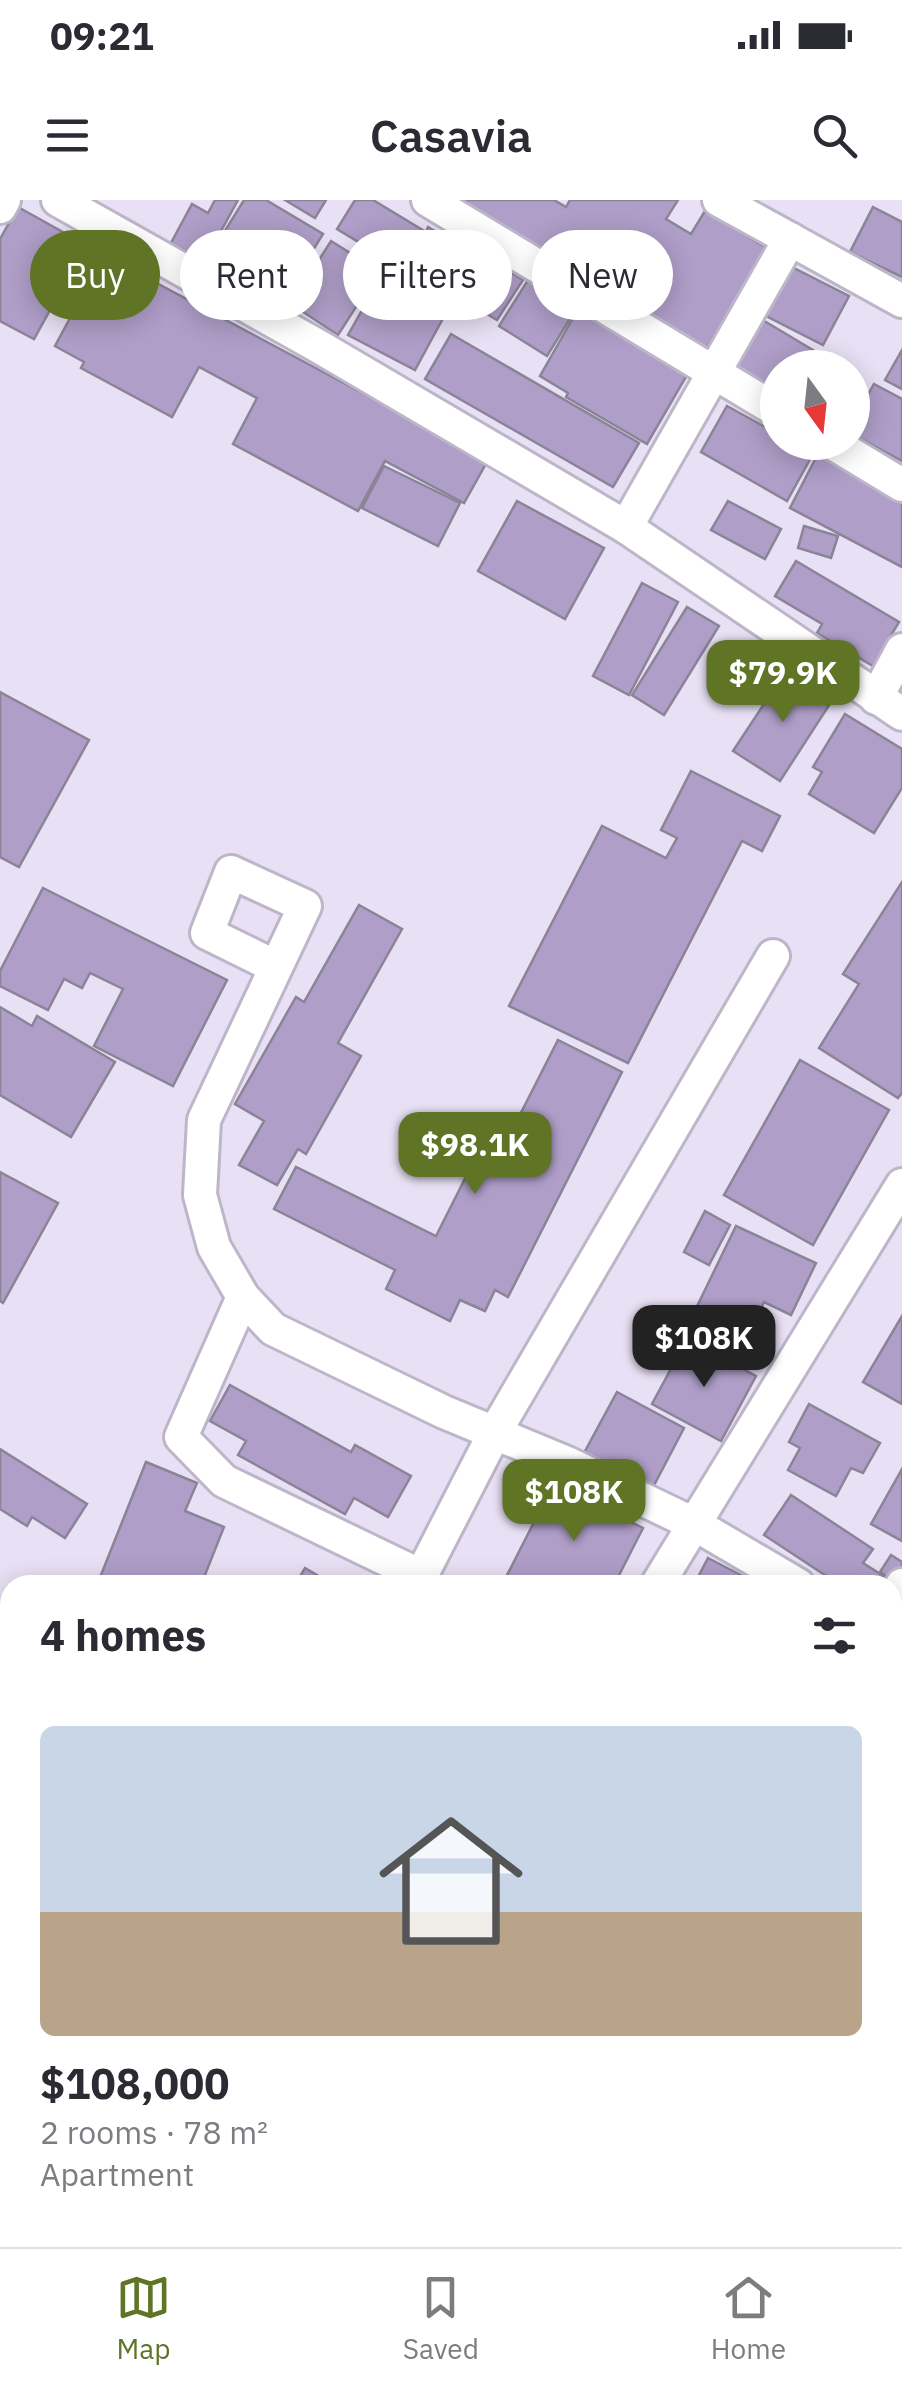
<!DOCTYPE html>
<meta charset="utf-8">
<style>
:root{--surface:#fff;--page:#f7f7f7;--text:#2b2b33;--muted:#7c7c81;--line:#e1e1e2;--accent:#5f7425}
body{margin:0;font-family:"IBM Plex Sans",sans-serif;background:var(--page);color:var(--text);height:100vh;display:flex;flex-direction:column;font-size:38px;white-space:nowrap}
*{box-sizing:border-box;margin:0}
p{font-size:32px;color:var(--muted)}
.icon{flex:none;width:55px;height:55px;fill:none;stroke:currentColor;stroke-width:2;stroke-linecap:round;stroke-linejoin:round}
.map{position:relative;flex:1;overflow:hidden}
.panel{position:absolute;left:0px;top:1375px;width:902px;height:672px;display:flex;flex-direction:column;background:var(--surface);border-radius:30px 30px 0 0;box-shadow:0 5px 25px #0003}
.panel>*{flex:none}
.top-card{position:absolute;left:30px;top:30px;width:842px;height:90px;display:flex;gap:20px}
.needle{width:65px;rotate:165deg}
.controls{position:absolute;left:760px;top:150px;display:grid;gap:20px}
.controls a{display:grid;place-items:center;width:110px;height:110px;border-radius:50%;background:var(--surface);box-shadow:0 5px 25px #0003;font-size:50px}
.price{position:absolute;translate:-50% -85px;padding:0 22px;border-radius:20px;background:var(--accent);color:#fff;font-size:32px;line-height:65px;filter:drop-shadow(0 2px 5px #0008)}
.price::after{content:'';position:absolute;left:50%;top:60px;width:30px;height:22px;margin-left:-15px;background:inherit;clip-path:polygon(0 0,100% 0,50% 100%)}
.price.selected{background:#222;color:#fff}
ul{padding:0;list-style:none}
li{display:grid;align-content:center;gap:20px;height:530px;padding:0 40px}
li span{display:grid;place-items:center;height:310px;border-radius:15px;color:#555}
li>.icon{margin-inline-start:auto}
span .icon{width:180px;height:180px;fill:#fffc;stroke-width:1}
li b{font-size:42px}
h2{display:flex;justify-content:space-between;align-items:center;height:120px;padding:0 40px;font-size:42px}
.pill{padding:0 35px;border-radius:45px;background:var(--surface);box-shadow:0 5px 25px #0003;font-size:35px;line-height:90px}
.pill.selected{background:var(--accent);color:#fff}
.status{display:flex;justify-content:space-between;align-items:center;height:70px;padding:0 50px;background:var(--surface);direction:ltr}
.status svg{height:28px;fill:currentColor}
header{display:flex;justify-content:space-between;align-items:center;height:130px;padding:0 40px;background:var(--surface);font-size:45px;font-weight:600}
.tabs{display:flex;justify-content:space-around;align-items:center;height:140px;border-top:2px solid var(--line);background:var(--surface);font-size:28px;color:var(--muted)}
.tabs a{display:grid;justify-items:center;gap:5px}
.tabs .selected{color:var(--accent)}
.map>svg:first-child{display:block}
</style>
<div class="status"><b>09:21</b><svg viewBox="0 0 49 12"><path d="M0 12V9h3v3zM5 12V6h3v6zM10 12V3h3v9zM15 12V0h3v12zM26 1h20v11H26zM47 4h2v5h-2z"/></svg></div>
<header><svg class="icon" aria-label="menu" viewBox="0 0 24 24"><path d="M4 6h16M4 12h16M4 18h16"/></svg>Casavia<svg class="icon" aria-label="search" viewBox="0 0 24 24"><circle cx="10" cy="10" r="6"/><path d="M15 15l6 6"/></svg></header>
<div class="map">
<svg width="902" height="2047" viewBox="0 0 902 2047">
<rect width="100%" height="100%" fill="#e8e0f4"/>
<polygon fill="#e2d7f3" points="304,2038 703,2038 698,2047 299,2047"/>
<g fill="#af9ec8" stroke="#8b8497" stroke-width="2.5">
<polygon points="215,0 238,0 215,42 230,50 219,69 171,43 192,4 208,13"/>
<polygon points="244,0 266,0 323,34 279,105 220,70 231,50 218,42"/>
<polygon points="285,0 326,0 315,18"/>
<polygon points="355,0 373,0 426,32 428,27 482,59 456,101 337,29"/>
<polygon points="445,0 554,0 566,7 570,0 678,0 666,19 691,34 705,11 767,48 704,153"/>
<polygon points="18,7 86,45 34,139 0,121 0,39"/>
<polygon points="873,7 902,22 902,77 850,52"/>
<polygon points="331,41 379,71 338,135 291,104"/>
<polygon points="104,55 488,260 464,303 385,261 358,311 233,244 257,198 199,167 172,217 81,168 84,162 55,146"/>
<polygon points="487,57 523,80 497,120 461,98"/>
<polygon points="790,66 849,96 823,145 764,115"/>
<polygon points="528,80 576,109 547,156 499,126"/>
<polygon points="396,81 448,109 415,170 348,135 369,98 383,106"/>
<polygon points="577,111 687,175 647,244 566,197 568,193 540,176"/>
<polygon points="761,119 843,168 801,168 795,164 793,168 778,168 778,193 732,168"/>
<polygon points="451,134 639,243 613,287 425,179"/>
<polygon points="902,150 902,189 885,180"/>
<polygon points="874,184 902,199 902,261 852,234 852,223"/>
<polygon points="727,206 778,234 778,242 792,242 813,254 787,301 701,252"/>
<polygon points="820,250 902,293 902,367 790,308"/>
<polygon points="384,266 460,303 438,346 362,308"/>
<polygon points="517,301 604,348 565,419 478,371"/>
<polygon points="728,301 781,329 765,359 711,330"/>
<polygon points="804,326 838,336 831,358 798,348"/>
<polygon points="796,361 899,422 873,466 817,433 822,424 775,396"/>
<polygon points="642,383 678,402 629,495 593,476"/>
<polygon points="687,407 719,426 664,515 632,495"/>
<polygon points="787,469 833,499 780,581 733,551"/>
<polygon points="0,492 89,540 19,667 0,657"/>
<polygon points="845,514 902,549 902,588 874,633 809,594 822,572 813,567"/>
<polygon points="691,571 780,616 762,651 742,641 628,863 509,806 602,626 666,658 677,638 661,630"/>
<polygon points="902,682 902,893 898,898 819,848 859,784 843,774"/>
<polygon points="43,688 227,780 173,886 94,846 123,789 90,773 82,788 64,779 48,810 0,786 0,771"/>
<polygon points="359,705 402,729 338,843 361,856 306,954 298,949 277,985 239,965 264,921 235,904 296,797 304,802"/>
<polygon points="0,807 32,826 37,816 115,862 71,937 0,895"/>
<polygon points="558,840 622,872 508,1097 495,1090 485,1111 460,1100 450,1121 386,1089 395,1070 274,1009 296,967 436,1036 486,937 504,946"/>
<polygon points="800,860 889,910 813,1045 724,995"/>
<polygon points="0,972 58,1003 3,1103 0,1101"/>
<polygon points="705,1011 730,1025 709,1065 684,1052"/>
<polygon points="736,1026 816,1063 791,1115 764,1102 740,1152 687,1127"/>
<polygon points="902,1116 902,1204 863,1182"/>
<polygon points="687,1139 756,1176 721,1241 652,1204"/>
<polygon points="230,1185 351,1252 355,1245 411,1276 388,1317 354,1298 345,1314 238,1255 246,1241 210,1221"/>
<polygon points="617,1192 684,1228 652,1289 584,1253"/>
<polygon points="809,1204 880,1243 863,1273 851,1268 836,1296 788,1270 800,1248 789,1242"/>
<polygon points="0,1249 87,1304 65,1338 32,1317 27,1326 0,1309"/>
<polygon points="146,1262 197,1283 185,1311 224,1327 201,1385 97,1385"/>
<polygon points="902,1269 902,1341 871,1324"/>
<polygon points="554,1283 643,1328 614,1385 502,1385"/>
<polygon points="791,1295 873,1349 863,1363 893,1382 891,1385 840,1385 764,1335"/>
<polygon points="891,1355 902,1362 902,1369 895,1381 880,1372"/>
<polygon points="708,1358 760,1385 694,1385"/>
<polygon points="305,1368 334,1385 295,1385"/>
<polygon points="902,1498 902,1549 892,1544 892,1516"/>
<polygon points="0,1617 10,1622 10,1687 0,1682"/>
<polygon points="892,1761 902,1766 902,1781 892,1799"/>
<polygon points="892,2015 902,2021 902,2047 840,2047 846,2038 892,2038"/>
<polygon points="316,2038 365,2038 382,2047 311,2047"/>
<polygon points="516,2038 585,2038 596,2047 526,2047"/>
<polygon points="710,2038 776,2038 771,2047 726,2047"/>
</g>
<g fill="none" stroke-linecap="round" stroke-linejoin="round">
<g stroke="#bdb6c9" stroke-width="38">
<g id="minor">
<polyline points="58,0 318,146 626,327 902,514"/>
<polyline points="428,0 778,211"/>
<polyline points="719,0 902,101"/>
<polyline points="0,7 4,0"/>
<polyline points="831,242 902,285"/>
<polyline points="626,327 790,39"/>
<polyline points="876,498 902,450"/>
<polyline points="276,767 207,733 231,672 305,706 204,920 200,995 214,1047 243,1097 273,1129 444,1212 567,1263 696,1325 798,1385"/>
<polyline points="243,1097 181,1237 224,1281 421,1376 495,1232 773,756"/>
<polyline points="657,1385 902,985"/>
<polyline points="892,1403 902,1385"/>
<polyline points="892,1435 902,1440"/>
<polyline points="892,1498 902,1481"/>
<polyline points="892,1559 902,1564"/>
<polyline points="892,1749 902,1755"/>
<polyline points="892,1871 902,1851"/>
<polyline points="802,2047 809,2038"/>
</g>
</g>
<g stroke="#bdb6c9" stroke-width="52">
<g id="secondary">
<polyline points="0,1454 10,1460"/>
<polyline points="0,1503 10,1508"/>
<polyline points="892,1909 902,1914"/>
<polyline points="892,1954 902,1959"/>
</g>
</g>
<use href="#minor" stroke="#fff" stroke-width="32"/>
<use href="#secondary" stroke="#fff" stroke-width="48"/>
</g>
</svg>
<div class="controls">
<a><svg class="needle" viewBox="-14 -14 28 28"><path d="M0-13l5 13h-10z" fill="#e53935"/><path d="M0 13l5-13h-10z" fill="#7c7c81"/></svg></a>
</div>
<b class="price" style="left:783px;top:525px">$79.9K</b>
<b class="price" style="left:475px;top:997px">$98.1K</b>
<b class="price selected" style="left:704px;top:1190px">$108K</b>
<b class="price" style="left:574px;top:1344px">$108K</b>
<div class="top-card">
<a class="pill selected">Buy</a>
<a class="pill">Rent</a>
<a class="pill">Filters</a>
<a class="pill">New</a>
</div>
<section class="panel">
<h2>4 homes<svg class="icon" aria-label="filters" viewBox="0 0 24 24"><path d="M4 7h16M4 17h16"/><circle cx="9" cy="7" r="2"/><circle cx="15" cy="17" r="2"/></svg></h2>
<ul>
<li><span style="background:linear-gradient(#c9d6e8 60%,#b9a48a 0)"><svg class="icon" aria-label="home" viewBox="0 0 24 24"><path d="M3 11l9-7 9 7M6 9v11h12V9"/></svg></span><div><b>$108,000</b><p>2 rooms · 78 m²</p><p>Apartment</p></div></li>
</ul>
</section>
</div>
<nav class="tabs">
<a class="selected"><svg class="icon" aria-label="map" viewBox="0 0 24 24"><path d="M3 6l6-2 6 2 6-2v14l-6 2-6-2-6 2zM9 4v14M15 6v14"/></svg>Map</a>
<a><svg class="icon" aria-label="saved" viewBox="0 0 24 24"><path d="M7 4h10v16l-5-4-5 4z"/></svg>Saved</a>
<a><svg class="icon" aria-label="home" viewBox="0 0 24 24"><path d="M3 11l9-7 9 7M6 9v11h12V9"/></svg>Home</a>
</nav>
